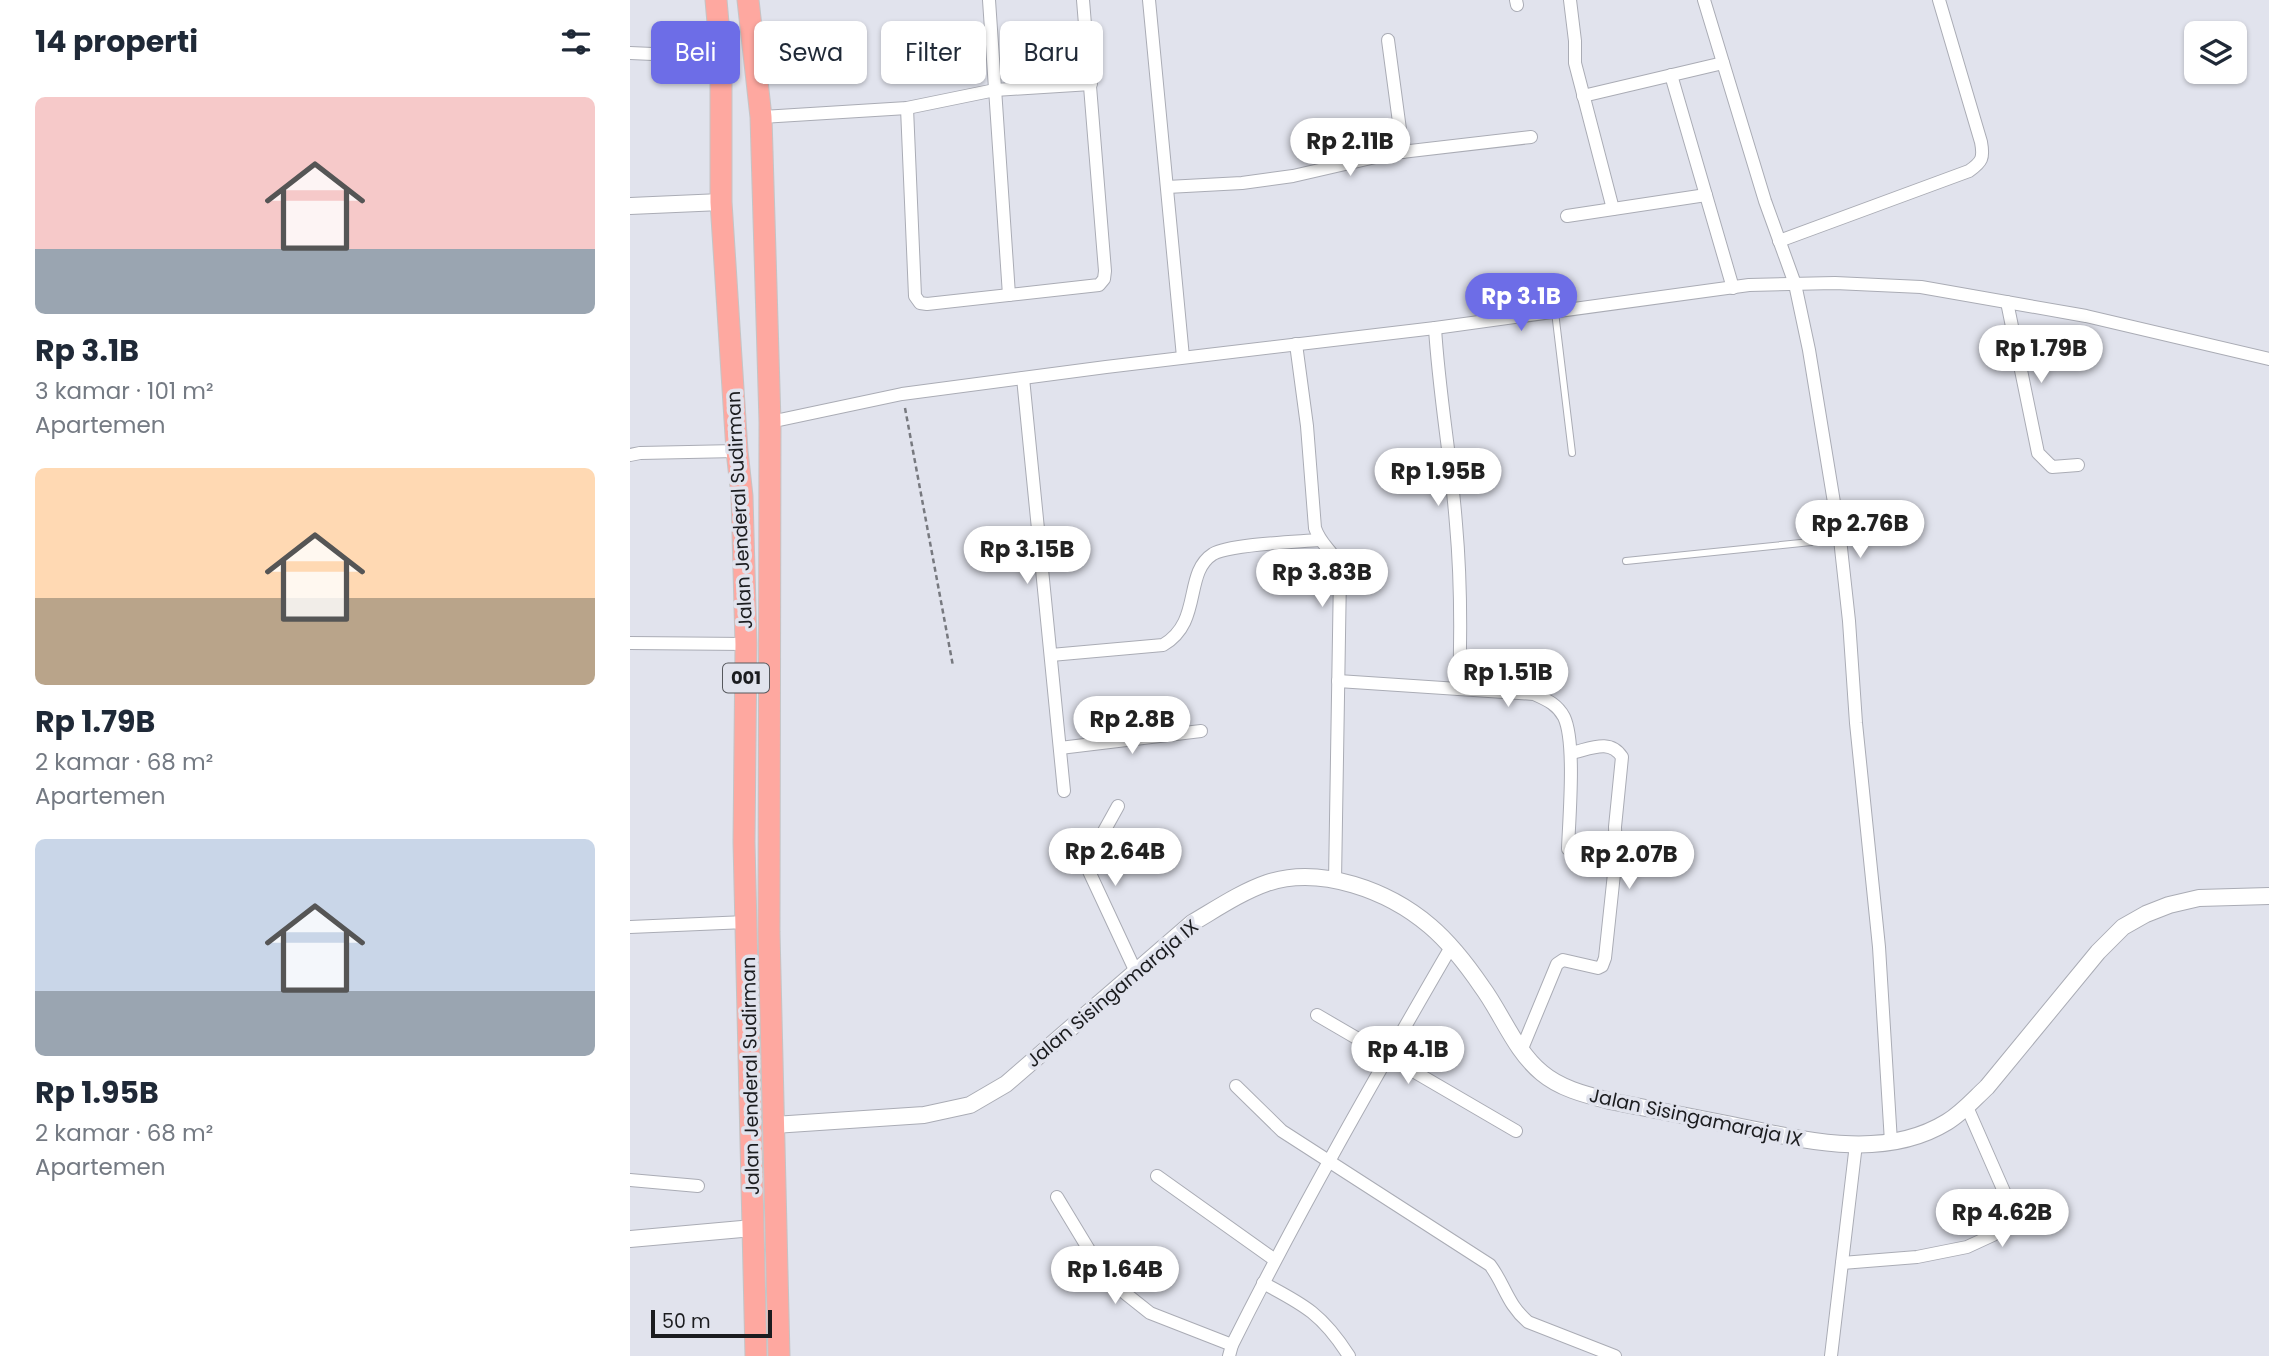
<!DOCTYPE html>
<html lang="id">
<meta charset="utf-8">
<style>
:root{--surface:#fff;--page:#f2f2f3;--text:#1f2937;--muted:#747a83;--accent:#6d6de7}
body{margin:0;font-family:Poppins,sans-serif;background:var(--page);color:var(--text);height:100vh;display:flex;flex-direction:column;font-size:26px;white-space:nowrap}
*{box-sizing:border-box;margin:0}
p{font-size:23px;color:var(--muted)}
.icon{flex:none;width:38px;height:38px;fill:none;stroke:currentColor;stroke-width:2;stroke-linecap:round;stroke-linejoin:round}
.map{position:relative;flex:1;overflow:hidden}
.sheet{display:flex;flex-direction:column;background:var(--surface);width:630px}
.sheet>*{flex:none}
.top-card{position:absolute;left:21px;top:21px;width:665px;height:63px;display:flex;gap:14px}
.buttons{position:absolute;left:1554px;top:21px;display:grid;gap:14px}
.buttons a{display:grid;place-items:center;width:63px;height:63px;border-radius:10px;background:var(--surface);box-shadow:0 2px 5px #0004;font-size:35px}
.scale{position:absolute;left:21px;bottom:18px;width:121px;box-sizing:border-box;padding-left:7px;border:4px solid #1b1c1f;border-top:0;font-size:19px;line-height:24px;white-space:nowrap;color:#1b1c1f;-webkit-text-stroke:5px #e1e3ed;paint-order:stroke}
.price{position:absolute;translate:-50% -60px;padding:0 16px;border-radius:24px;background:#fff;color:#222;font-size:23px;line-height:46px;filter:drop-shadow(0 2px 4px #0008)}
.price::after{content:'';position:absolute;left:50%;top:42px;width:21px;height:16px;margin-left:-10px;background:inherit;clip-path:polygon(0 0,100% 0,50% 100%)}
.price.current{background:var(--accent);color:#fff}
ul{padding:0;list-style:none}
li{display:grid;align-content:center;gap:14px;height:371px;padding:0 35px}
li span{display:grid;place-items:center;height:217px;border-radius:10px;color:#555}
li>.icon{margin-inline-start:auto}
span .icon{width:126px;height:126px;fill:#fffc;stroke-width:1}
li b{font-size:30px}
h2{display:flex;justify-content:space-between;align-items:center;height:84px;padding:0 35px;font-size:30px}
.chip{padding:0 24px;border-radius:10px;background:var(--surface);box-shadow:0 2px 5px #0004;font-size:24px;line-height:63px}
.chip.current{background:var(--accent);color:#fff}
main{display:flex;flex:1;min-height:0}
.map>svg:first-child{display:block}
</style>
<main>
<section class="sheet">
<h2>14 properti<svg class="icon" aria-label="filters" viewBox="0 0 24 24"><path d="M4 7h16M4 17h16"/><circle cx="9" cy="7" r="2"/><circle cx="15" cy="17" r="2"/></svg></h2>
<ul>
<li><span style="background:linear-gradient(#f6c9c9 70%,#9aa5b1 0)"><svg class="icon" aria-label="home" viewBox="0 0 24 24"><path d="M3 11l9-7 9 7M6 9v11h12V9"/></svg></span><div><b>Rp 3.1B</b><p>3 kamar · 101 m²</p><p>Apartemen</p></div></li>
<li><span style="background:linear-gradient(#ffd9b3 60%,#b9a48a 0)"><svg class="icon" aria-label="home" viewBox="0 0 24 24"><path d="M3 11l9-7 9 7M6 9v11h12V9"/></svg></span><div><b>Rp 1.79B</b><p>2 kamar · 68 m²</p><p>Apartemen</p></div></li>
<li><span style="background:linear-gradient(#c9d6e8 70%,#9aa5b1 0)"><svg class="icon" aria-label="home" viewBox="0 0 24 24"><path d="M3 11l9-7 9 7M6 9v11h12V9"/></svg></span><div><b>Rp 1.95B</b><p>2 kamar · 68 m²</p><p>Apartemen</p></div></li>
</ul>
</section>
<div class="map">
<svg width="1639" height="1356" viewBox="0 0 1639 1356">
<rect width="100%" height="100%" fill="#e1e3ed"/>
<g fill="none" stroke-linecap="round" stroke-linejoin="round">
<g stroke="#aaacb5" stroke-width="8">
<g id="service">
<polyline points="925,312 942,453"/>
<polyline points="996,561 1210,539"/>
</g>
</g>
<g stroke="#aaacb5" stroke-width="14">
<g id="minor">
<polyline points="359,0 379,295"/>
<polyline points="519,0 553,357"/>
<polyline points="886,0 887,5"/>
<polyline points="940,0 945,41 945,63 983,209"/>
<polyline points="1074,0 1135,201 1165,284 1179,350 1210,539 1219,621 1226,723 1249,947 1261,1142"/>
<polyline points="758,40 773,152"/>
<polyline points="0,53 91,57"/>
<polyline points="1041,75 1103,288"/>
<polyline points="953,96 1093,63"/>
<polyline points="277,108 285,296 290,303 297,304 469,285 474,279 475,271 453,0"/>
<polyline points="131,117 277,108 365,90 461,84"/>
<polyline points="537,187 612,183 663,176 763,153 901,137"/>
<polyline points="937,216 1076,195"/>
<path d="M1149 241 1339 171C1352 162 1354 158 1351 142L1309 0"/>
<polyline points="1377,302 1408,453 1422,467 1448,465"/>
<path d="M805 328C809 394 821 458 826 524 831 579 831 634 829 689"/>
<path d="M666 344 677 426 685 528C692 549 707 551 710 574L705 881"/>
<polyline points="393,378 434,791"/>
<polyline points="140,422 272,394 476,367 805,328 1119,285 1205,283 1291,287 1456,316 1639,359"/>
<polyline points="0,455 10,453 107,451"/>
<polyline points="0,643 116,644"/>
<path d="M421 655 533 645C573 622 553 573 583 554 600 544 666 542 689 540"/>
<path d="M708 681 904 694C917 700 927 704 934 717 946 742 939 819 938 849"/>
<polyline points="430,748 571,731"/>
<polyline points="488,806 458,860 457,867 505,970"/>
<polyline points="0,927 116,922"/>
<polyline points="687,1015 886,1131"/>
<path d="M891 1051 927 964 933 960 968 968 972 966 975 958 986 855 985 827 992 757C980 738 960 749 941 753"/>
<path d="M606 1086 652 1131 860 1265C875 1285 877 1304 898 1322L985 1356"/>
<polyline points="527,1176 645,1260"/>
<polyline points="0,1180 68,1186"/>
<polyline points="427,1197 476,1278 520,1313 602,1345"/>
<polyline points="1212,1263 1287,1257 1337,1247 1363,1235 1372,1227 1376,1213 1376,1196 1337,1107"/>
<path d="M633 1283C675 1305 693 1315 719 1356"/>
<path d="M599 1356 602 1345C670 1209 745 1078 821 947"/>
<polyline points="1201,1356 1226,1144"/>
</g>
</g>
<g stroke="#aaacb5" stroke-width="18">
<g id="tertiary">
<polyline points="0,206 91,202"/>
<path d="M144 1125 294 1115 340 1105 376 1084 562 923C586 909 611 892 637 883 691 865 759 891 800 926 820 943 837 965 852 987 872 1014 885 1051 912 1073 931 1089 957 1095 980 1101 1021 1109 1061 1117 1102 1125 1170 1139 1252 1162 1317 1122 1332 1113 1344 1099 1357 1087L1468 952 1493 927 1516 914 1539 905 1569 898 1639 896"/>
<polyline points="0,1239 123,1228"/>
</g>
</g>
<g stroke="#c4c4c5" stroke-width="23">
<g id="trunk">
<polyline points="86,0 91,57 91,202 107,451 112,496 116,644 114,842 126,1356"/>
<polyline points="118,0 131,117 140,422 139,932 149,1356"/>
</g>
</g>
<polyline stroke="#77797f" stroke-width="2.5" stroke-dasharray="5 3.5" stroke-linecap="butt" points="275,408 323,666"/>
<use href="#service" stroke="#fff" stroke-width="6"/>
<use href="#minor" stroke="#fff" stroke-width="12"/>
<use href="#tertiary" stroke="#fff" stroke-width="16"/>
<use href="#trunk" stroke="#fea8a0" stroke-width="21"/>
</g>
<g text-anchor="middle" stroke-width="7" stroke-linejoin="round" paint-order="stroke">
<rect fill="#e1e3ed" stroke="#56585d" stroke-width="2" x="93" y="663.5" width="46" height="29" rx="5"/>
<g font-size="18" font-weight="bold" fill="#1b1c1f">
<text x="116" y="684">001</text>
</g>
<g font-size="19" fill="#1b1c1f" stroke="#e1e3ed">
<text transform="translate(109 510) rotate(-93)" y="7">Jalan Jenderal Sudirman</text>
<text transform="translate(482 993) rotate(-40)" y="7">Jalan Sisingamaraja IX</text>
<text transform="translate(120 1076) rotate(-91)" y="7">Jalan Jenderal Sudirman</text>
<text transform="translate(1066 1117) rotate(12)" y="7">Jalan Sisingamaraja IX</text>
</g>
</g>
</svg>
<div class="buttons">
<a><svg class="icon" aria-label="layers" viewBox="0 0 24 24"><path d="M12 4l9 5-9 5-9-5zM3 14l9 5 9-5"/></svg></a>
</div>
<div class="scale">50 m</div>
<b class="price" style="left:720px;top:178px">Rp 2.11B</b>
<b class="price current" style="left:891px;top:333px">Rp 3.1B</b>
<b class="price" style="left:1411px;top:385px">Rp 1.79B</b>
<b class="price" style="left:808px;top:508px">Rp 1.95B</b>
<b class="price" style="left:1230px;top:560px">Rp 2.76B</b>
<b class="price" style="left:397px;top:586px">Rp 3.15B</b>
<b class="price" style="left:692px;top:609px">Rp 3.83B</b>
<b class="price" style="left:878px;top:709px">Rp 1.51B</b>
<b class="price" style="left:502px;top:756px">Rp 2.8B</b>
<b class="price" style="left:485px;top:888px">Rp 2.64B</b>
<b class="price" style="left:999px;top:891px">Rp 2.07B</b>
<b class="price" style="left:778px;top:1086px">Rp 4.1B</b>
<b class="price" style="left:1372px;top:1249px">Rp 4.62B</b>
<b class="price" style="left:485px;top:1306px">Rp 1.64B</b>
<div class="top-card">
<a class="chip current">Beli</a>
<a class="chip">Sewa</a>
<a class="chip">Filter</a>
<a class="chip">Baru</a>
</div>
</div>
</main>
